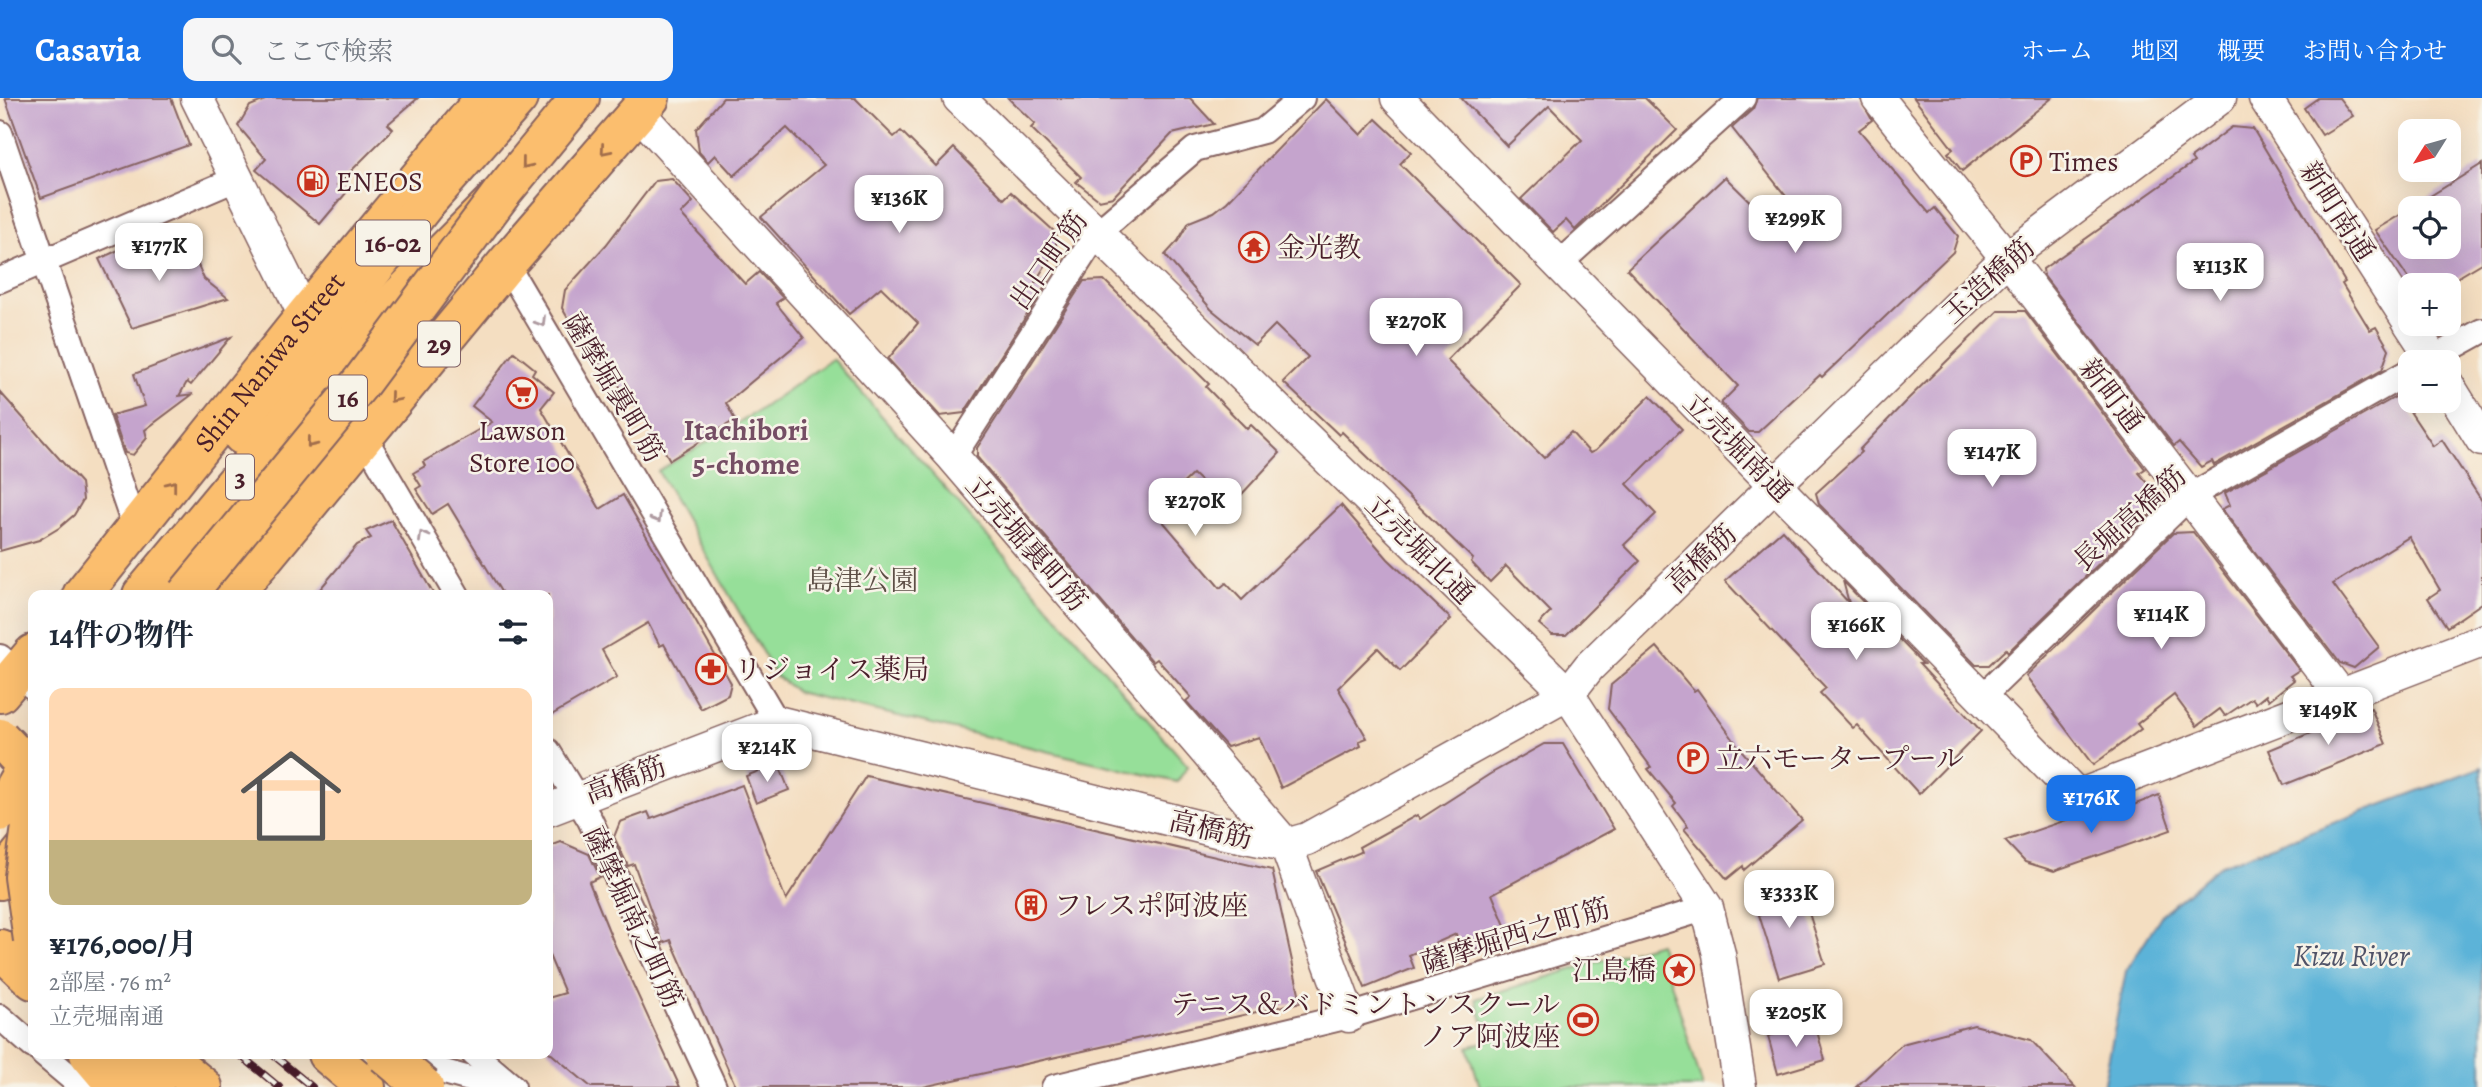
<!DOCTYPE html>
<html lang="ja">
<meta charset="utf-8">
<style>
:root{--surface:#fff;--page:#f6f6f7;--text:#1f2937;--muted:#747a83;--accent:#1a73e8}
body{margin:0;font-family:Alegreya,"Noto Serif JP",serif;background:var(--page);color:var(--text);height:100vh;display:flex;flex-direction:column;font-size:26px;white-space:nowrap}
*{box-sizing:border-box;margin:0}
p{font-size:23px;color:var(--muted)}
.icon{flex:none;width:38px;height:38px;fill:none;stroke:currentColor;stroke-width:2;stroke-linecap:round;stroke-linejoin:round}
.map{position:relative;flex:1;overflow:hidden}
.drawer{position:absolute;left:28px;top:492px;width:525px;height:469px;display:flex;flex-direction:column;background:var(--surface);border-radius:14px;box-shadow:0 7px 28px #0002}
.drawer>*{flex:none}
.needle{width:46px;rotate:233deg}
.tools{position:absolute;left:2398px;top:21px;display:grid;gap:14px}
.tools a{display:grid;place-items:center;width:63px;height:63px;border-radius:14px;background:var(--surface);box-shadow:0 7px 28px #0002;font-size:35px}
.price{position:absolute;translate:-50% -60px;padding:0 16px;border-radius:14px;background:#fff;color:#222;font-size:23px;line-height:46px;filter:drop-shadow(0 2px 4px #0008)}
.price::after{content:'';position:absolute;left:50%;top:42px;width:21px;height:16px;margin-left:-10px;background:inherit;clip-path:polygon(0 0,100% 0,50% 100%)}
.price.selected{background:var(--accent);color:#fff}
ul{padding:0;list-style:none}
li{display:grid;align-content:center;gap:14px;height:371px;padding:0 21px}
li span{display:grid;place-items:center;height:217px;border-radius:14px;color:#555}
li>.icon{margin-inline-start:auto}
span .icon{width:126px;height:126px;fill:#fffc;stroke-width:1}
li b{font-size:30px}
h2{display:flex;justify-content:space-between;align-items:center;height:84px;padding:0 21px;font-size:30px}
header{display:flex;align-items:center;gap:42px;box-sizing:border-box;height:98px;padding:0 35px;background:var(--accent);color:#fff}
header strong{font-size:33px}
nav{display:flex;gap:38px;margin-inline-start:auto;font-size:24px}
.search{width:490px;height:63px;background:var(--page);display:flex;align-items:center;gap:18px;box-sizing:border-box;padding:0 24px;border-radius:14px;color:var(--muted);font-size:26px}
.map>svg:first-child{display:block}
</style>
<header>
<strong>Casavia</strong>
<div class="search"><svg class="icon" aria-label="search" viewBox="0 0 24 24"><circle cx="10" cy="10" r="6"/><path d="M15 15l6 6"/></svg>ここで検索</div>
<nav><a>ホーム</a><a>地図</a><a>概要</a><a>お問い合わせ</a></nav>
</header>
<div class="map">
<svg width="2482" height="989" viewBox="0 0 2482 989">
<rect width="100%" height="100%" fill="#f7f3e8"/>
<filter id="ink" filterUnits="userSpaceOnUse"><feTurbulence type="fractalNoise" baseFrequency=".0143" numOctaves="2"/><feDisplacementMap in="SourceGraphic" scale="14" xChannelSelector="R" yChannelSelector="G"/><feConvolveMatrix kernelMatrix="1 2 1 2 8 2 1 2 1" color-interpolation-filters="sRGB"/></filter>
<filter id="wash" filterUnits="userSpaceOnUse"><feTurbulence type="fractalNoise" baseFrequency=".00686" numOctaves="4" result="noise"/><feDisplacementMap in="SourceGraphic" scale="28" xChannelSelector="R" yChannelSelector="G"/><feGaussianBlur stdDeviation="1.57" result="paint"/><feColorMatrix in="noise" values="0 0 0 0 0 0 0 0 0 0 0 0 0 0 0 0 0 1.4 0 .05"/><feComposite in="paint" operator="in"/></filter>
<g filter="url(#wash)">
<rect width="100%" height="100%" fill="#f4dec1"/>
<g fill="#96df99" stroke="#707f62" stroke-width="2">
<polygon points="832,261 1188,668 1177,684 797,594 776,578 658,373 755,315"/>
<polygon points="1659,845 1703,989 1480,989 1468,949 1489,942 1476,901"/>
</g>
<polygon fill="#5bb3d8" stroke="#526982" stroke-width="2" points="2482,669 2482,989 2103,989 2126,873 2163,815 2219,768"/>
<g id="blocks">
<g fill="#c5a4cd">
<polygon points="5,0 171,0 189,47 41,100"/>
<polygon points="270,0 418,0 388,26 393,31 337,87 346,95 320,126 256,72 266,61 238,28 250,8"/>
<polygon points="723,0 855,0 894,39 901,33 936,68 954,50 1004,101 1011,94 1056,135 1056,151 1035,184 1048,184 964,315 940,318 888,261 918,225 881,189 849,216 761,119 824,67 787,30 734,78 715,57 708,64 699,54 696,31"/>
<polygon points="1008,0 1190,0 1214,26 1172,36 1113,99 1099,102 1076,84 1081,79 1031,30 1035,26"/>
<polygon points="1461,0 1645,0 1677,32 1575,132 1566,122 1553,134 1521,101 1582,42 1549,8 1507,48"/>
<polygon points="1757,0 1860,0 1872,22 1859,32 1929,115 1935,110 1958,138 1953,154 1822,279 1820,277 1758,334 1749,334 1721,305 1738,288 1627,171 1725,79 1785,138 1804,121 1732,30 1753,11"/>
<polygon points="1914,0 2052,0 1962,73 1948,55 1953,51"/>
<polygon points="2318,0 2339,0 2353,18 2322,37 2304,10"/>
<polygon points="1326,1 1361,37 1376,21 1411,54 1400,66 1521,187 1447,262 1544,360 1571,334 1590,355 1595,353 1650,298 1682,331 1627,386 1656,416 1624,447 1640,463 1566,537 1552,537 1539,526 1551,514 1506,468 1490,484 1471,464 1473,461 1371,362 1342,334 1339,337 1283,284 1308,259 1275,227 1255,247 1211,211 1165,157 1178,143 1189,124 1214,114 1227,104"/>
<polygon points="2232,29 2253,31 2345,184 2342,186 2370,232 2376,229 2389,251 2382,272 2214,367 2212,363 2201,369 2179,344 2174,348 2044,178 2043,171 2194,64 2191,60"/>
<polygon points="2482,66 2482,165 2445,187 2413,187 2375,132 2410,111 2410,149 2448,149 2448,110 2411,110"/>
<polygon points="672,81 693,104 681,116 745,186 759,174 783,200 776,205 804,240 726,305 735,322 670,362 628,293 624,296 605,262 595,267 562,210 565,192 606,147 655,83"/>
<polygon points="186,140 204,181 228,200 132,230 99,161 127,148 134,164"/>
<polygon points="1104,182 1209,286 1206,289 1247,331 1251,327 1280,355 1229,410 1193,376 1154,413 1220,490 1226,485 1242,502 1341,407 1388,461 1451,521 1400,573 1378,550 1338,590 1367,640 1359,643 1361,648 1281,690 1259,639 1227,649 1186,603 1191,599 1157,561 1153,564 977,359 977,350 1084,183"/>
<polygon points="1998,213 2025,213 2145,371 2139,375 2153,391 2151,415 2008,554 2006,551 1989,567 1976,567 1819,406 1816,395 1861,354 1859,352 1905,304"/>
<polygon points="231,239 191,287 187,284 179,298 193,296 145,332 147,340 133,357 125,355 112,317 145,308 134,276"/>
<polygon points="514,254 535,271 532,276 554,294 541,310 600,411 623,397 731,585 728,597 701,611 664,546 660,548 648,525 602,552 617,579 548,619 548,497 503,497 448,406 432,416 416,391 421,388 413,375 425,368 423,364 492,324 472,308"/>
<polygon points="0,294 81,385 83,402 74,417 59,430 39,442 0,453"/>
<polygon points="2399,297 2433,348 2442,342 2482,403 2482,505 2447,529 2428,500 2440,492 2409,439 2333,486 2379,549 2354,570 2340,565 2222,411 2230,407 2225,395"/>
<polygon points="391,422 434,497 315,497 357,447 371,440 366,433"/>
<polygon points="1782,432 1849,505 1843,483 1923,566 1919,566 1981,633 1919,696 1857,627 1853,630 1820,595 1826,590 1725,483"/>
<polygon points="2193,434 2299,572 2290,578 2294,582 2269,602 2266,597 2256,605 2252,600 2225,618 2220,611 2197,628 2174,597 2137,626 2141,631 2093,667 2026,578 2173,435"/>
<polygon points="1657,549 1694,593 1697,591 1741,652 1802,722 1744,772 1743,768 1727,781 1684,731 1688,728 1673,708 1676,705 1648,671 1651,669 1608,611 1611,587"/>
<polygon points="2371,610 2386,646 2284,687 2269,652"/>
<polygon points="1544,646 1563,646 1614,731 1492,796 1509,837 1465,856 1456,836 1409,857 1414,870 1365,890 1316,773 1361,754 1359,749 1417,717 1420,721 1490,676"/>
<polygon points="769,669 781,672 789,692 756,705 746,678"/>
<polygon points="866,678 1272,772 1301,904 923,989 736,989 671,842 663,845 659,835 634,766 628,768 614,739 620,724 648,714 651,721 742,687 786,802"/>
<polygon points="2159,697 2171,732 2054,773 2025,764 2005,743 2119,704 2123,711"/>
<polygon points="561,744 589,756 600,779 589,784 613,843 680,989 591,989 548,953 548,900 565,895 548,855 548,749"/>
<polygon points="1799,783 1825,866 1779,880 1753,798"/>
<polygon points="1815,926 1825,962 1778,976 1768,938"/>
<polygon points="1974,927 2031,942 2075,989 1856,989 1902,946"/>
</g>
</g>
</g>
<g filter="url(#ink)">
<use href="#blocks" fill-opacity="0" stroke="#866260" stroke-width="2"/>
<g fill="none" stroke-linecap="round" stroke-linejoin="round">
<g stroke="#866260" stroke-width="28">
<g id="minor">
<polyline points="0,35 136,433"/>
<polyline points="506,166 777,624"/>
<polyline points="1558,167 1743,0"/>
<polyline points="0,182 236,81"/>
<polyline points="2426,264 2482,233"/>
<polyline points="363,337 457,497"/>
<polyline points="953,359 1098,134 1195,51 1263,33 1302,0"/>
<polyline points="0,559 33,589"/>
<polyline points="1983,598 2190,398 2410,273"/>
<polyline points="548,653 590,722 714,989"/>
<polyline points="0,919 33,948"/>
<polyline points="43,956 82,989"/>
<polyline points="474,956 513,989"/>
<polyline points="398,961 498,989"/>
<polyline points="1054,989 1349,918 1707,810"/>
</g>
</g>
<g stroke="#866260" stroke-width="35">
<g id="tertiary">
<polyline points="197,0 305,218"/>
<polyline points="959,0 1568,596 1707,810 1719,856 1740,989"/>
<polyline points="1397,0 2078,698 2482,543"/>
<polyline points="1878,0 2022,179 2341,597"/>
<polyline points="2265,0 2410,225"/>
<polyline points="638,14 953,359 1286,747 1349,918"/>
<polyline points="2410,226 2435,264"/>
<polyline points="2448,287 2482,342"/>
<polyline points="548,712 777,624 1220,734 1286,747 1307,741 1568,596 1589,569 2007,160 2220,0"/>
</g>
</g>
<g stroke="#866260" stroke-width="42">
<g id="primary">
<path id="s1" d="M82 497 305 218 485 0"/>
<polyline points="233,497 506,166 650,0"/>
<polyline points="0,595 33,556"/>
<polyline points="0,782 33,741"/>
<polyline points="0,851 33,882"/>
<polyline points="116,956 154,989"/>
</g>
</g>
<g stroke="#866260" stroke-width="42">
<g id="motorway">
<polyline points="242,337 428,102 518,0"/>
<polyline points="142,497 337,262 501,96 580,0"/>
<polyline points="89,956 117,989"/>
<polyline points="163,956 203,989"/>
<polyline points="327,956 366,989"/>
</g>
</g>
<use href="#minor" stroke="#fff" stroke-width="24"/>
<use href="#tertiary" stroke="#fff" stroke-width="32"/>
<use href="#primary" stroke="#fbbe6e" stroke-width="38"/>
<use href="#motorway" stroke="#fbbe6e" stroke-width="38"/>
<g stroke="#4a1f2b" stroke-width="8">
<g id="rail">
<polyline points="239,956 279,989"/>
<polyline points="272,956 312,989"/>
</g>
</g>
<use href="#rail" stroke="#f7f3e8" stroke-width="5" stroke-dasharray="16" stroke-linecap="butt"/>
<g stroke="#866260" stroke-width="42" stroke-linecap="butt">
<g id="motorway-bridge">
<polyline points="186,497 362,283 501,96"/>
<polyline points="0,640 33,675"/>
<polyline points="0,714 33,656"/>
<polyline points="33,714 24,779 33,842"/>
<polyline points="385,956 424,989"/>
</g>
</g>
<use href="#motorway-bridge" stroke="#fbbe6e" stroke-width="38"/>
</g>
<defs><path id="oneway-chevron" d="M-2-3.5L2.5 0L-2 3.5" fill="none" stroke-width="1.6" stroke-linecap="round" stroke-linejoin="round" transform="scale(1.75)"/></defs>
<g stroke="#a26e4c">
<use href="#oneway-chevron" transform="translate(605 52) rotate(131)"/>
<use href="#oneway-chevron" transform="translate(526 66) rotate(129)"/>
<use href="#oneway-chevron" transform="translate(394 300) rotate(130)"/>
<use href="#oneway-chevron" transform="translate(311 345) rotate(129)"/>
<use href="#oneway-chevron" transform="translate(172 387) rotate(-52)"/>
</g>
<g stroke="#ae9aa0">
<use href="#oneway-chevron" transform="translate(541 224) rotate(59)"/>
<use href="#oneway-chevron" transform="translate(657 420) rotate(59)"/>
<use href="#oneway-chevron" transform="translate(423 438) rotate(-120)"/>
</g>
</g>
<defs>
<g id="parking-ring" transform="scale(1.575)"><circle r="9.5" fill="#f7f3e8" stroke="#c8321e" stroke-width="1.5"/><path d="M-3.5-5.5H1a3.5 3.5 0 0 1 0 7H-1V5.5H-3.5ZM-1-3.4V-.6H.8a1.4 1.4 0 0 0 0-2.8Z" fill="#c8321e"/></g>
<g id="fuel-ring" transform="scale(1.575)"><circle r="9.5" fill="#f7f3e8" stroke="#c8321e" stroke-width="1.5"/><path d="M-5.5-6h7V0h2V4h1.3V-2.5L3-4.5l.8-.8L6-3V5H2.5V1h-1V6h-7ZM-4.2-4.7v3.2H.2V-4.7Z" fill="#c8321e"/></g>
<g id="temple-ring" transform="scale(1.575)"><circle r="9.5" fill="#f7f3e8" stroke="#c8321e" stroke-width="1.5"/><path d="M0-6L5-2H3V0L6.5 2.5H4V6H1.5V3h-3V6H-4V2.5H-6.5L-3 0V-2H-5Z" fill="#c8321e"/></g>
<g id="supermarket-ring" transform="scale(1.575)"><circle r="9.5" fill="#f7f3e8" stroke="#c8321e" stroke-width="1.5"/><path d="M-6-5.5h2.5l.6 2H6L4.5 2H-2.5L-4.4-4H-6ZM-1.5 3.2a1.3 1.3 0 1 0 .1 0ZM3 3.2a1.3 1.3 0 1 0 .1 0Z" fill="#c8321e"/></g>
<g id="pharmacy-ring" transform="scale(1.575)"><circle r="9.5" fill="#f7f3e8" stroke="#c8321e" stroke-width="1.5"/><path d="M-2-6h4v4h4v4h-4v4h-4v-4h-4v-4h4Z" fill="#c8321e"/></g>
<g id="building-ring" transform="scale(1.575)"><circle r="9.5" fill="#f7f3e8" stroke="#c8321e" stroke-width="1.5"/><path d="M-4-6H4V6H1V3H-1V6H-4ZM-2.5-4.3h1.7v1.8h-1.7ZM.8-4.3h1.7v1.8H.8ZM-2.5-1h1.7V.8h-1.7ZM.8-1h1.7V.8H.8Z" fill="#c8321e"/></g>
<g id="sight-ring" transform="scale(1.575)"><circle r="9.5" fill="#f7f3e8" stroke="#c8321e" stroke-width="1.5"/><path d="M0-6L1.8-2.2L6-1.7L2.9 1.2L3.7 5.4L0 3.3L-3.7 5.4L-2.9 1.2L-6-1.7L-1.8-2.2Z" fill="#c8321e"/></g>
<g id="stadium-ring" transform="scale(1.575)"><circle r="9.5" fill="#f7f3e8" stroke="#c8321e" stroke-width="1.5"/><path d="M0-5a6.5 5 0 1 0 0 10a6.5 5 0 1 0 0-10ZM-3.5-1.8h7v3.6h-7Z" fill="#c8321e"/></g>
</defs>
<g fill-rule="evenodd">
<use href="#parking-ring" x="2026" y="63"/>
<use href="#fuel-ring" x="313" y="83"/>
<use href="#temple-ring" x="1254" y="149"/>
<use href="#supermarket-ring" x="522" y="295"/>
<use href="#pharmacy-ring" x="711" y="571"/>
<use href="#parking-ring" x="1693" y="660"/>
<use href="#building-ring" x="1031" y="807"/>
<use href="#sight-ring" x="1679" y="872"/>
<use href="#stadium-ring" x="1583" y="922"/>
</g>
<g text-anchor="middle" stroke-width="5" stroke-linejoin="round" paint-order="stroke">
<g fill="#f7f3e8" stroke="#7e5f64" stroke-width="2">
<rect x="356" y="122.5" width="74" height="45" rx="5"/>
<rect x="418" y="223.5" width="42" height="45" rx="5"/>
<rect x="329" y="277.5" width="38" height="45" rx="5"/>
<rect x="226" y="356.5" width="28" height="45" rx="5"/>
</g>
<g font-size="26" font-weight="bold" fill="#4a1f2b">
<text x="393" y="154">16-02</text>
<text x="439" y="255">29</text>
<text x="348" y="309">16</text>
<text x="240" y="388">3</text>
</g>
<g font-size="28" fill="#4a1f2b" stroke="#f7f3e8" text-anchor="start">
<text x="2049" y="73">Times</text>
<text x="336" y="93">ENEOS</text>
<text x="1277" y="159">金光教</text>
<text x="522" y="342" text-anchor="middle">Lawson<tspan x="522" dy="32">Store 100</tspan></text>
<text x="734" y="581">リジョイス薬局</text>
<text x="1716" y="670">立六モータープール</text>
<text x="1054" y="817">フレスポ阿波座</text>
<text x="1656" y="882" text-anchor="end">江島橋</text>
<text x="1560" y="916" text-anchor="end">テニス＆バドミントンスクール<tspan x="1560" dy="32">ノア阿波座</tspan></text>
</g>
<g font-size="28" fill="#4a1f2b" stroke="#f7f3e8">
<text transform="translate(2338 113) rotate(57)" y="10">新町南通</text>
<text transform="translate(1048 162) rotate(-55)" y="10">出口町筋</text>
<text transform="translate(1988 182) rotate(-42)" y="10">玉造橋筋</text>
<text dy="10" stroke="none"><textPath href="#s1" startOffset="299">Shin Naniwa Street</textPath></text>
<text transform="translate(614 289) rotate(59)" y="10">薩摩堀裏町筋</text>
<text transform="translate(2112 297) rotate(52)" y="10">新町通</text>
<text transform="translate(1738 349) rotate(45)" y="10">立売堀南通</text>
<text transform="translate(2129 420) rotate(-42)" y="10">長堀高橋筋</text>
<text transform="translate(1027 445) rotate(49)" y="10">立売堀裏町筋</text>
<text transform="translate(1420 451) rotate(45)" y="10">立売堀北通</text>
<text transform="translate(1701 460) rotate(-44)" y="10">高橋筋</text>
<text transform="translate(625 681) rotate(-21)" y="10">高橋筋</text>
<text transform="translate(1211 731) rotate(13)" y="10">高橋筋</text>
<text transform="translate(634 819) rotate(65)" y="10">薩摩堀南之町筋</text>
<text transform="translate(1515 837) rotate(-17)" y="10">薩摩堀西之町筋</text>
</g>
<g font-size="28" fill="#5d4f46" stroke="#f7f3e8">
<text x="862" y="492">島津公園</text>
</g>
<g font-size="30" font-weight="bold" fill="#754e64" stroke="#f7f3e8">
<text x="746" y="342">Itachibori<tspan x="746" dy="34">5-chome</tspan></text>
</g>
<g font-size="30" font-style="italic" fill="#505368" stroke="#f7f3e8">
<text x="2351" y="868">Kizu River</text>
</g>
</g>
</svg>
<div class="tools">
<a><svg class="needle" viewBox="-14 -14 28 28"><path d="M0-13l5 13h-10z" fill="#e53935"/><path d="M0 13l5-13h-10z" fill="#747a83"/></svg></a>
<a><svg class="icon" aria-label="locate" viewBox="0 0 24 24"><circle cx="12" cy="12" r="6"/><path d="M12 2v4M12 18v4M2 12h4M18 12h4"/></svg></a>
<a>+</a>
<a>−</a>
</div>
<b class="price" style="left:899px;top:137px">¥136K</b>
<b class="price" style="left:1795px;top:157px">¥299K</b>
<b class="price" style="left:159px;top:185px">¥177K</b>
<b class="price" style="left:2220px;top:205px">¥113K</b>
<b class="price" style="left:1416px;top:260px">¥270K</b>
<b class="price" style="left:1992px;top:391px">¥147K</b>
<b class="price" style="left:1195px;top:440px">¥270K</b>
<b class="price" style="left:2161px;top:553px">¥114K</b>
<b class="price" style="left:1856px;top:564px">¥166K</b>
<b class="price" style="left:2328px;top:649px">¥149K</b>
<b class="price" style="left:767px;top:686px">¥214K</b>
<b class="price selected" style="left:2091px;top:737px">¥176K</b>
<b class="price" style="left:1789px;top:832px">¥333K</b>
<b class="price" style="left:1796px;top:951px">¥205K</b>
<section class="drawer">
<h2>14件の物件<svg class="icon" aria-label="filters" viewBox="0 0 24 24"><path d="M4 7h16M4 17h16"/><circle cx="9" cy="7" r="2"/><circle cx="15" cy="17" r="2"/></svg></h2>
<ul>
<li><span style="background:linear-gradient(#ffd9b3 70%,#c2b280 0)"><svg class="icon" aria-label="home" viewBox="0 0 24 24"><path d="M3 11l9-7 9 7M6 9v11h12V9"/></svg></span><div><b>¥176,000/月</b><p>2部屋 · 76 m²</p><p>立売堀南通</p></div></li>
</ul>
</section>
</div>
